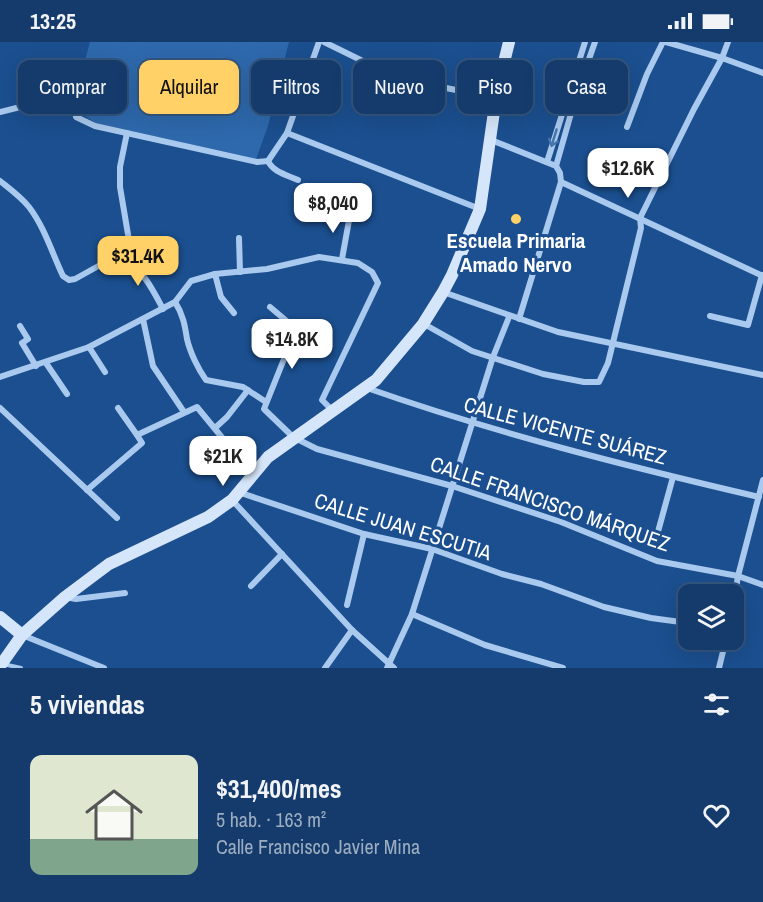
<!DOCTYPE html>
<html lang="es">
<meta charset="utf-8">
<style>
:root{--surface:#143b6b;--page:#1d4271;--text:#f1f3f6;--muted:#9dadc1;--line:#33557e;--accent:#ffd166}
body{margin:0;font-family:"Archivo Narrow",sans-serif;background:var(--page);color:var(--text);height:100vh;display:flex;flex-direction:column;font-size:22px;white-space:nowrap}
*{box-sizing:border-box;margin:0}
p{font-size:20px;color:var(--muted)}
.icon{flex:none;width:33px;height:33px;fill:none;stroke:currentColor;stroke-width:2;stroke-linecap:round;stroke-linejoin:round}
.map{position:relative;height:626px;overflow:hidden}
.side{display:flex;flex-direction:column;background:var(--surface);flex:1}
.side>*{flex:none}
.hud{position:absolute;left:18px;top:18px;width:728px;height:54px;display:flex;gap:12px}
.fabs{position:absolute;left:678px;top:542px;display:grid;gap:12px}
.fabs a{display:grid;place-items:center;width:66px;height:66px;border-radius:12px;background:var(--surface);box-shadow:0 6px 24px #0002,0 0 0 2px var(--line);font-size:30px}
.price{position:absolute;translate:-50% -51px;padding:0 14px;border-radius:12px;background:#fff;color:#222;font-size:20px;line-height:39px;filter:drop-shadow(0 2px 3px #0008)}
.price::after{content:'';position:absolute;left:50%;top:36px;width:18px;height:14px;margin-left:-9px;background:inherit;clip-path:polygon(0 0,100% 0,50% 100%)}
.price.active{background:var(--accent);color:#111}
ul{padding:0;list-style:none}
li{display:flex;align-items:center;gap:18px;height:150px;padding:0 30px}
li span{display:grid;place-items:center;flex:none;width:168px;height:120px;border-radius:12px;color:#555}
li>.icon{margin-inline-start:auto}
span .icon{width:72px;height:72px;fill:#fffc;stroke-width:1}
li b{font-size:26px}
h2{display:flex;justify-content:space-between;align-items:center;height:72px;padding:0 30px;font-size:26px}
.chip{padding:0 21px;border-radius:12px;background:var(--surface);box-shadow:0 6px 24px #0002,0 0 0 2px var(--line);font-size:21px;line-height:54px}
.chip.active{background:var(--accent);color:#111}
.status{display:flex;justify-content:space-between;align-items:center;height:42px;padding:0 30px;background:var(--surface);direction:ltr}
.status svg{height:16px;fill:currentColor}
.map>svg:first-child{display:block}
</style>
<div class="status"><b>13:25</b><svg viewBox="0 0 49 12"><path d="M0 12V9h3v3zM5 12V6h3v6zM10 12V3h3v9zM15 12V0h3v12zM26 1h20v11H26zM47 4h2v5h-2z"/></svg></div>
<div class="map">
<svg width="763" height="626" viewBox="0 0 763 626">
<rect width="100%" height="100%" fill="#1b4f8f"/>
<polygon fill="#2e69ad" points="90,0 289,0 268,84 256,117 96,81 80,71 76,51"/>
<g fill="none" stroke-linecap="round" stroke-linejoin="round">
<polyline stroke="#a9c9ee" stroke-width="4" points="3,622 21,626"/>
<g stroke="#a9c9ee" stroke-width="6">
<polyline points="324,0 426,50 433,50 441,45 456,48 497,48"/>
<polyline points="666,0 722,16 763,31"/>
<polyline points="72,52 76,75 95,84 257,120 268,119"/>
<polyline points="0,70 72,52 80,24"/>
<polyline points="627,85 647,32 663,0"/>
<polyline points="127,91 120,125 120,145 133,222"/>
<polyline points="287,91 480,167"/>
<polyline points="491,98 556,124 560,131 561,140 763,234"/>
<polyline points="268,119 287,91 319,0"/>
<path d="M268 119C273 130 287 133 298 138"/>
<polyline points="547,120 585,0"/>
<polyline points="556,124 576,54 595,0"/>
<path d="M0 139C10 147 21 155 29 165 45 186 52 211 63 234L69 238 75 237 111 217 120 214C142 226 152 246 163 267"/>
<polyline points="239,196 240,230"/>
<polyline points="342,217 350,173"/>
<polyline points="215,232 221,255 234,271"/>
<polyline points="443,250 558,290 763,333"/>
<path d="M175 260C183 272 185 284 187 297 190 310 198 327 206 338L243 345 266 360"/>
<polyline points="270,265 296,287 264,367 293,395 317,407 452,444 561,480 657,519 738,534 763,543"/>
<polyline points="710,274 748,283 762,233"/>
<polyline points="143,277 153,324 184,370"/>
<polyline points="519,277 561,140"/>
<polyline points="424,282 472,309 543,332 584,340 599,340 608,321 641,186 640,176 694,67 722,16 728,0"/>
<polyline points="20,284 28,297 22,301 36,324"/>
<polyline points="89,305 105,330"/>
<polyline points="46,321 67,352"/>
<polyline points="0,335 89,305 175,260 191,239 215,232 267,227 319,215 358,221 372,230 378,241 322,358 332,368"/>
<path d="M367 346C495 391 626 424 759 455"/>
<polyline points="0,366 117,476"/>
<polyline points="118,366 137,393"/>
<polyline points="215,386 227,375 248,348"/>
<polyline points="87,448 142,401 137,393 197,365 252,432"/>
<polyline points="238,450 364,492 432,507 502,532 541,542 604,565 651,576 688,581"/>
<polyline points="232,458 352,588 394,626"/>
<polyline points="656,497 673,435"/>
<polyline points="251,544 282,512"/>
<polyline points="65,555 76,557 125,551"/>
<polyline points="734,560 738,534 763,438"/>
<polyline points="347,563 364,492"/>
<polyline points="412,572 485,603 563,626"/>
<polyline points="22,593 104,626"/>
<polyline points="325,626 352,588"/>
<polyline points="387,626 412,572 493,315 509,275"/>
<polyline points="719,626 726,597"/>
</g>
<g stroke="#d6e6fa" stroke-width="12">
<polyline points="0,575 22,593"/>
<polyline points="0,624 22,593 65,555 109,522 208,475 232,458 268,415 376,338 423,282 443,250 452,233 480,167 497,49 509,0"/>
</g>
</g>
<defs><path id="oneway-shaft" d="M-6 0H5M1.5-3L5.5 0L1.5 3" fill="none" stroke-width="1.6" stroke-linecap="round" stroke-linejoin="round" transform="scale(1.5)"/></defs>
<use stroke="#4674ac" href="#oneway-shaft" transform="translate(554 96) rotate(107)"/>
<circle fill="#ffd166" stroke="#1b4f8f" stroke-width="2" cx="516" cy="177" r="6"/>
<g text-anchor="middle" stroke-width="6" stroke-linejoin="round" paint-order="stroke">
<g font-size="21" font-weight="bold" fill="#fff" stroke="#1b4f8f">
<text x="516" y="206">Escuela Primaria<tspan x="516" dy="24">Amado Nervo</tspan></text>
</g>
<g font-size="21" fill="#fff" stroke="#1b4f8f">
<text transform="translate(565 389) rotate(15)" y="7">CALLE VICENTE SUÁREZ</text>
<text transform="translate(550 462) rotate(19)" y="7">CALLE FRANCISCO MÁRQUEZ</text>
<text transform="translate(403 485) rotate(17)" y="7">CALLE JUAN ESCUTIA</text>
</g>
</g>
</svg>
<div class="fabs">
<a><svg class="icon" aria-label="layers" viewBox="0 0 24 24"><path d="M12 4l9 5-9 5-9-5zM3 14l9 5 9-5"/></svg></a>
</div>
<b class="price" style="left:628px;top:157px">$12.6K</b>
<b class="price" style="left:333px;top:192px">$8,040</b>
<b class="price active" style="left:138px;top:245px">$31.4K</b>
<b class="price" style="left:292px;top:328px">$14.8K</b>
<b class="price" style="left:223px;top:445px">$21K</b>
<div class="hud">
<a class="chip">Comprar</a>
<a class="chip active">Alquilar</a>
<a class="chip">Filtros</a>
<a class="chip">Nuevo</a>
<a class="chip">Piso</a>
<a class="chip">Casa</a>
</div>
</div>
<section class="side">
<h2>5 viviendas<svg class="icon" aria-label="filters" viewBox="0 0 24 24"><path d="M4 7h16M4 17h16"/><circle cx="9" cy="7" r="2"/><circle cx="15" cy="17" r="2"/></svg></h2>
<ul>
<li><span style="background:linear-gradient(#dfe7d0 70%,#7fa58c 0)"><svg class="icon" aria-label="home" viewBox="0 0 24 24"><path d="M3 11l9-7 9 7M6 9v11h12V9"/></svg></span><div><b>$31,400/mes</b><p>5 hab. · 163 m²</p><p>Calle Francisco Javier Mina</p></div><svg class="icon" aria-label="heart" viewBox="0 0 24 24"><path d="M12 20l-8-8c-3-5 5-10 8-4 3-6 11-1 8 4z"/></svg></li>
</ul>
</section>
